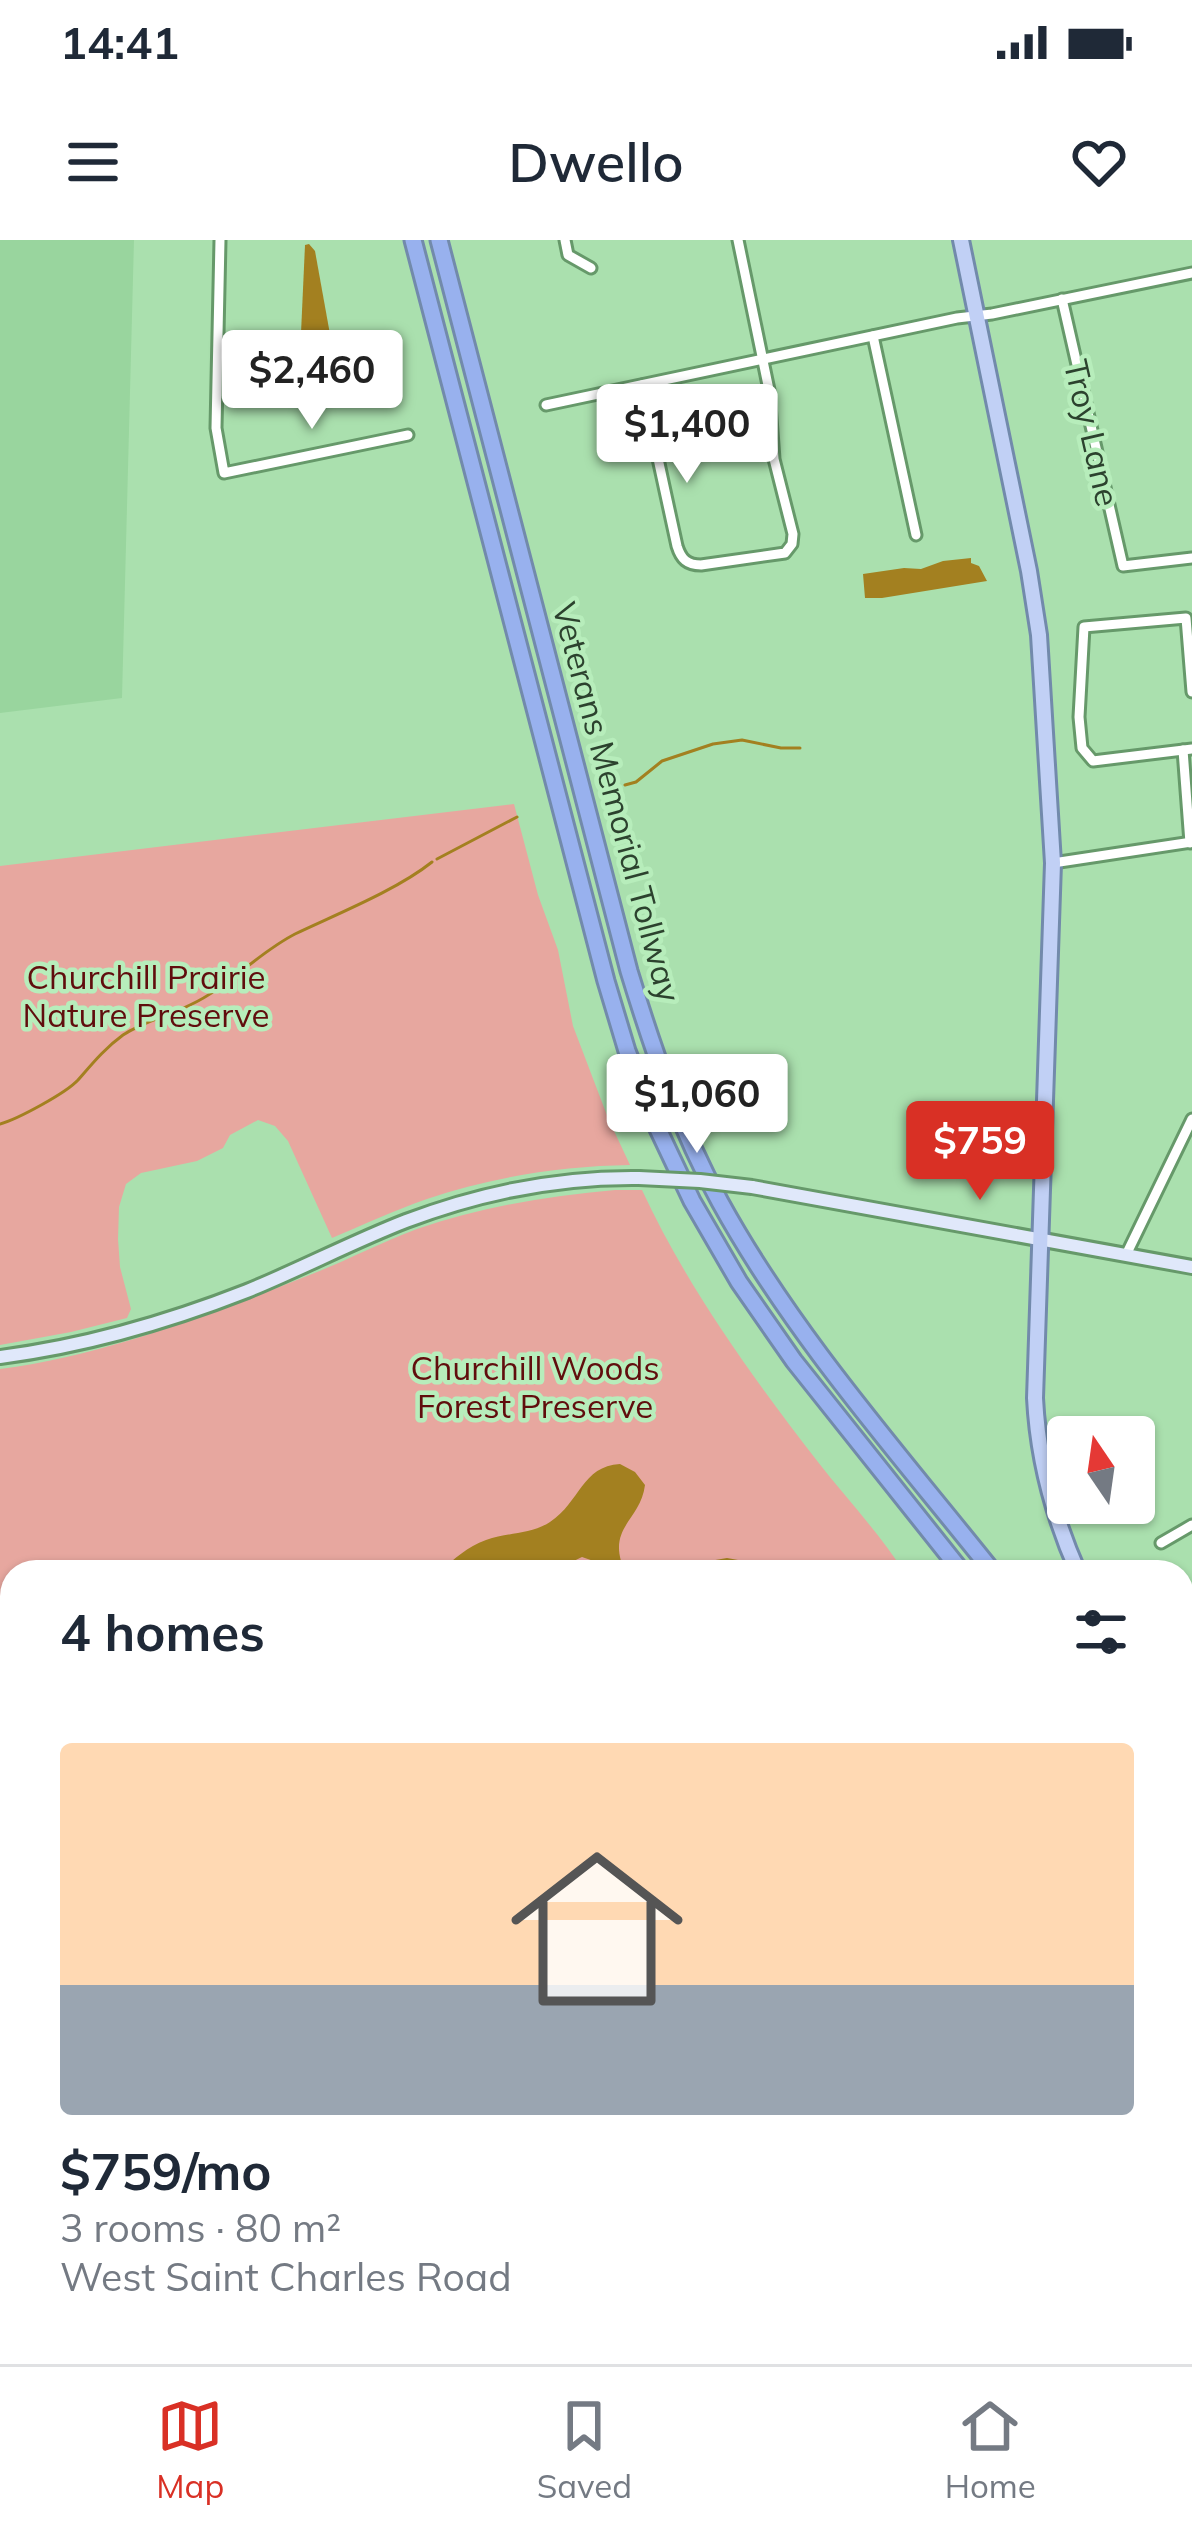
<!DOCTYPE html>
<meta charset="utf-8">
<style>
:root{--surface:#fff;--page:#f2f2f3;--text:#1f2937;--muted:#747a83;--line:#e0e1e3;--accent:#d93025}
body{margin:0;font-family:Mulish,sans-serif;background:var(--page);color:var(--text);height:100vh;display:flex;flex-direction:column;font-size:45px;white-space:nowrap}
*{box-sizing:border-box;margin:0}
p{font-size:39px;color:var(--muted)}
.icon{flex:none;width:66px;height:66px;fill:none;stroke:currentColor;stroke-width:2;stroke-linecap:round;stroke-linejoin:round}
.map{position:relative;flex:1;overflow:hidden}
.details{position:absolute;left:0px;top:1320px;width:1194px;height:804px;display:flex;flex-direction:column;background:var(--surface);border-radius:36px 36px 0 0;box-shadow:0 3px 9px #0004}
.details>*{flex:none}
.needle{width:78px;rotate:347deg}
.buttons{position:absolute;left:1047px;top:1176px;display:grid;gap:24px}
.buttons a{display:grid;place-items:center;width:108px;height:108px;border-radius:12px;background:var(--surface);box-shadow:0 3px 9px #0004;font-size:60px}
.price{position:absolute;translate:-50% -102px;padding:0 27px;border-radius:12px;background:#fff;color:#222;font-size:39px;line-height:78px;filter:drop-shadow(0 3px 6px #0008)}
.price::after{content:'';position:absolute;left:50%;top:72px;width:36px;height:27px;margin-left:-18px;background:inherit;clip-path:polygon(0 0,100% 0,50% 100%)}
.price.active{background:var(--accent);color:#fff}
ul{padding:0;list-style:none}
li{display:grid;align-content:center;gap:24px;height:636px;padding:0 60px}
li span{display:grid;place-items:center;height:372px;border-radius:12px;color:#555}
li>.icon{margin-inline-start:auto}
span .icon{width:216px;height:216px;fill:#fffc;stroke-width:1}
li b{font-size:51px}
h2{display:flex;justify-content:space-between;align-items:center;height:144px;padding:0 60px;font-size:51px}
.status{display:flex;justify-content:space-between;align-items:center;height:84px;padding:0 60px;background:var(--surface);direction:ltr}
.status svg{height:33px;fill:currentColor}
header{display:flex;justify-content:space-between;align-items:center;height:156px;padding:0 60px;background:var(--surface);font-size:54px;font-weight:600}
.tabs{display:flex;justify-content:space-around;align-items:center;height:168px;border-top:3px solid var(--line);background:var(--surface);font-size:33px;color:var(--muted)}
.tabs a{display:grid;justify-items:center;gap:6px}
.tabs .active{color:var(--accent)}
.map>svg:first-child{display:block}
</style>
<div class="status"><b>14:41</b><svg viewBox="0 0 49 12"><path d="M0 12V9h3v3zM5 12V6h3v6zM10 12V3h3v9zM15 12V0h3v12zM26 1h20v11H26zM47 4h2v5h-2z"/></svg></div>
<header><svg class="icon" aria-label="menu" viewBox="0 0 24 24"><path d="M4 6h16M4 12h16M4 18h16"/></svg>Dwello<svg class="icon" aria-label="heart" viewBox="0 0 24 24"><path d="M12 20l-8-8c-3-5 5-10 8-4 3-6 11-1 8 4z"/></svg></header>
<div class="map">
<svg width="1192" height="2124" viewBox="0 0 1192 2124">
<rect width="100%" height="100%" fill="#aae0ae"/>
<polygon fill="#99d59e" points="0,0 134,0 122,458 0,473"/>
<g fill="#e7a79f">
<path d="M514 564 538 655 558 710 573 786 608 878 630 925C562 926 491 937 427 959 395 970 363 985 332 998L288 901 275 886 258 880 230 895 223 908 197 921 141 933 126 944 119 967 118 999 120 1027 131 1069 127 1078 71 1092 0 1105V626Z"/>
<path d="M615 950H642C687 1047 752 1137 818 1222 846 1258 880 1294 904 1332H12V1672H0V1129C106 1115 208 1075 307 1036 344 1022 379 1003 417 989 481 967 547 956 615 950Z"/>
<polygon points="1182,2008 1192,2020 1192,2124 623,2124 632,2112 1182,2112"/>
<polygon points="157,2112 223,2112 227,2124 139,2124"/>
</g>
<g fill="#a38020">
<polygon points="309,4 315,11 335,122 331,139 326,143 301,139 299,137 305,5"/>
<polygon points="971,318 971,323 979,326 987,341 882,358 865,358 863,334 904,328 921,329 943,321"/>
<path d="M620 1224 635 1232 645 1245C641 1278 611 1286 621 1321L651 1331 727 1318 738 1320 753 1332H608V1326L582 1317 551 1332H440C455 1318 467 1307 486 1300 508 1292 530 1295 550 1282 580 1262 582 1226 620 1224Z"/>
</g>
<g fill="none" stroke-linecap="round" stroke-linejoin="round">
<g stroke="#a38020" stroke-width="3">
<polyline points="625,545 636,542 662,521 713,504 742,500 781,508 800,508"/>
<polyline points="437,619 517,577"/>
<path d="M0 884C18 879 66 853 78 840 92 824 105 808 123 795 144 781 168 776 190 765 229 747 256 714 295 694 337 674 397 650 432 622"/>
</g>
<polyline stroke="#a38020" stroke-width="15" points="1182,2001 1192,2013"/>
<g stroke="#66996a" stroke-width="15">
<g id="minor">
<polyline points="220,0 216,188 224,233 408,195"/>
<polyline points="565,0 568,15 591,28"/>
<polyline points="1062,59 1123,326 1192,318"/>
<polyline points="873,96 916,295"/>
<path d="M642 145 677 306C681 319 687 325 701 325L785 313 792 304 793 294 774 219 769 150 738 0"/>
<polyline points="546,165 957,78 992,74 1192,33"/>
<polyline points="1192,452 1186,378 1084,387 1079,477 1082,508 1093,521 1192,509"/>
<polyline points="1183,510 1190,603"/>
<polyline points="1053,623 1192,602"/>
<polyline points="1126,1015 1192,879"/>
<polyline points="1161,1303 1192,1285"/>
<polyline points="1182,1547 1192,1543"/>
<polyline points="0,1960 12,1958"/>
<polyline points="0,2012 12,2021"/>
<polyline points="0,2073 12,2065"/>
<polyline points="360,2116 365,2112"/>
<polyline points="595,2124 604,2112"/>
</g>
</g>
<g stroke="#66996a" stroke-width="16">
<polyline id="tertiary" points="0,1775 12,1773"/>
</g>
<g stroke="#66996a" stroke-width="18">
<g id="secondary">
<polyline points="752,947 1192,1027"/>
<path d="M0 1117C85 1106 168 1082 247 1051 301 1029 352 1002 406 981 480 953 560 937 639 938"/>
</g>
</g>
<g stroke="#728aab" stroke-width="20">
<g id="primary">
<path d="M961 0 1029 331 1039 395 1053 623 1035 1158C1038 1218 1054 1278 1078 1332"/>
<polyline points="1182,1498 1192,1511"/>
</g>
</g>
<g stroke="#728aab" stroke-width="21">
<g id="motorway">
<polyline points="413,0 606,741 627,811 658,889 692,961 739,1042 794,1121 962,1332"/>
<path d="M439 0 629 731C653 810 680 889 720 962 793 1095 899 1214 993 1332"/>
<polyline points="1182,1569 1192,1582"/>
<polyline points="1182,1610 1192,1624"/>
</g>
</g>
<use href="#minor" stroke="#fff" stroke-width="9"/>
<use href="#tertiary" stroke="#fff" stroke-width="10"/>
<use href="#secondary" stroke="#e0e8fa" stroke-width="12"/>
<use href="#primary" stroke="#c1d0f5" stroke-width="14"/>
<use href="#motorway" stroke="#98b1ee" stroke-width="15"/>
<g stroke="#688d6b" stroke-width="3">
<polyline points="1182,1511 1192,1507"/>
<polyline points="110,2124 129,2112"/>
</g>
<g stroke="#66996a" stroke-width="18" stroke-linecap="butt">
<polyline id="secondary-bridge" points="639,938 700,941 752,947"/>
</g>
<use href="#secondary-bridge" stroke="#e0e8fa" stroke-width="12"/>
</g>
<g text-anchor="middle" stroke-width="9" stroke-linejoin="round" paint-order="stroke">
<g font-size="33" fill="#2c422e" stroke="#b7edbb">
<text transform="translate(1092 193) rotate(77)" y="12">Troy Lane</text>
<text transform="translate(617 562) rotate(75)" y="12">Veterans Memorial Tollway</text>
</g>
<g font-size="33" fill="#600d0d" stroke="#b7edbb">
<text x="146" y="749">Churchill Prairie<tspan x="146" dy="38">Nature Preserve</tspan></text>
<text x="535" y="1140">Churchill Woods<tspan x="535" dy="38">Forest Preserve</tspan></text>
</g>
</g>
</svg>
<div class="buttons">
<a><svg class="needle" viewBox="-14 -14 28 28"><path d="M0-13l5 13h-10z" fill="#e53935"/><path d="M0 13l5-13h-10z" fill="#747a83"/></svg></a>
</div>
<b class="price" style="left:312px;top:192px">$2,460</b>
<b class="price" style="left:687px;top:246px">$1,400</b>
<b class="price" style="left:697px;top:916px">$1,060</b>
<b class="price active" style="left:980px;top:963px">$759</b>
<section class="details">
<h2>4 homes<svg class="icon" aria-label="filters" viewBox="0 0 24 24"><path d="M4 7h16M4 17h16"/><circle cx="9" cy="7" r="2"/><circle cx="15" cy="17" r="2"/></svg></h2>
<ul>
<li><span style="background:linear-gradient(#ffd9b3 65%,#9aa5b1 0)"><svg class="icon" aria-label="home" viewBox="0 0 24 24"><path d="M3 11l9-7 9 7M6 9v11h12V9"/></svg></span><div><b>$759/mo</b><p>3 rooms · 80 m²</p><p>West Saint Charles Road</p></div></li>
</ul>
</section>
</div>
<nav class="tabs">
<a class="active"><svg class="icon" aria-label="map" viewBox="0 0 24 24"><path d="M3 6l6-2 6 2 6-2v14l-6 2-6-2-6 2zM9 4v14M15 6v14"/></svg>Map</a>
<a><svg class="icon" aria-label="saved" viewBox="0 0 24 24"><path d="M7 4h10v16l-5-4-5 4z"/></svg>Saved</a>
<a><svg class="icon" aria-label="home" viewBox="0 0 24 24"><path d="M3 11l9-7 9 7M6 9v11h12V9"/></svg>Home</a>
</nav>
